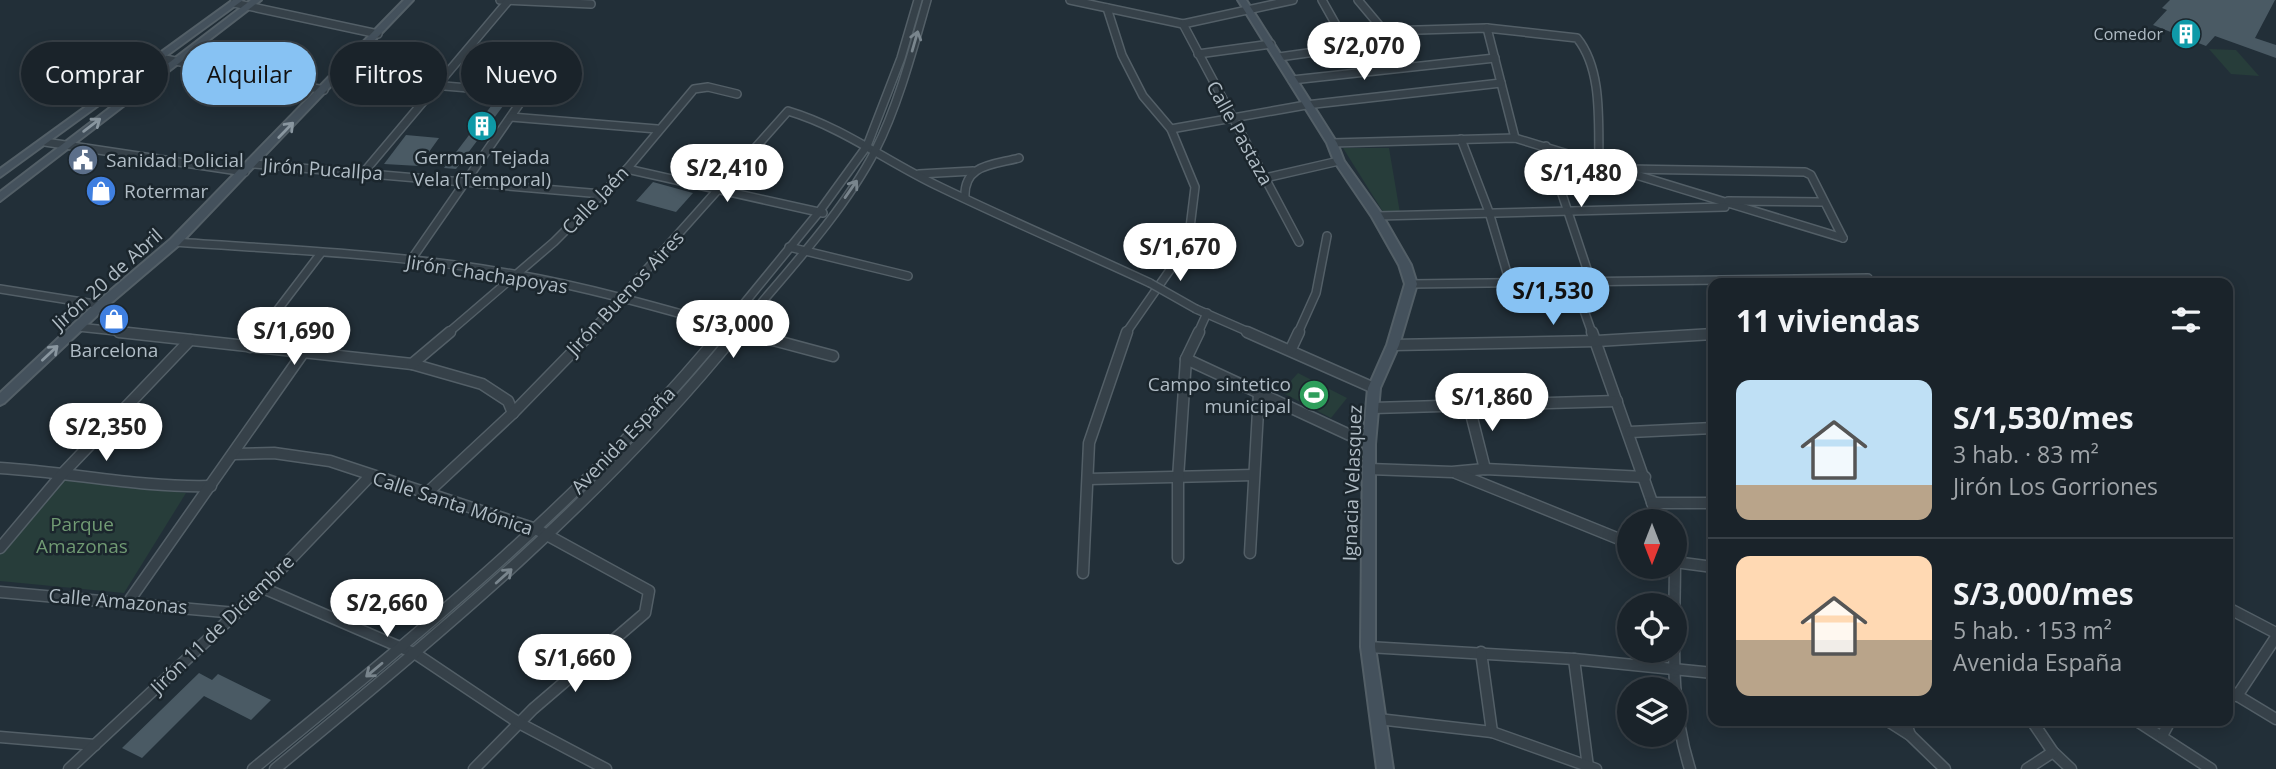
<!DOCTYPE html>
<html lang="es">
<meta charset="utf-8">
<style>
:root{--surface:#1a232a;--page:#272f36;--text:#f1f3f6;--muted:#9fa4a8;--line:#384047;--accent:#87c2f3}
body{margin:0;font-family:"Open Sans",sans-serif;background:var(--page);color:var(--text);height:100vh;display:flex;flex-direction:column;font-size:26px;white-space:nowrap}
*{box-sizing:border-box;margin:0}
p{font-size:23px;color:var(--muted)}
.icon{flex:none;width:38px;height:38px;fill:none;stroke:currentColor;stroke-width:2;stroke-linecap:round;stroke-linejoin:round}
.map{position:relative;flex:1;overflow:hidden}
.side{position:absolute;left:1708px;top:278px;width:525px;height:448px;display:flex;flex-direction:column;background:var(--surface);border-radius:14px;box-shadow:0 4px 18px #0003,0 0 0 2px var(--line)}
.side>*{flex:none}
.hud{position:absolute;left:21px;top:42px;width:665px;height:63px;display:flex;gap:14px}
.needle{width:46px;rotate:180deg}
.buttons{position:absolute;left:1617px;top:509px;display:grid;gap:14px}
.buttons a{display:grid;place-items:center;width:70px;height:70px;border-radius:50%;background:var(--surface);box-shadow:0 4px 18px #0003,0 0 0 2px var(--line);font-size:35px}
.price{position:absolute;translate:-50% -60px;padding:0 16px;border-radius:24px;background:#fff;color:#222;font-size:23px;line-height:46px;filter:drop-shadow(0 2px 4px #0008)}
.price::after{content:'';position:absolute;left:50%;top:42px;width:21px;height:16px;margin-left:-10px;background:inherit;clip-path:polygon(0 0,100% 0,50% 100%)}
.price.on{background:var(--accent);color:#111}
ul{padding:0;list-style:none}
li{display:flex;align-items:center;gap:21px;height:175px;padding:0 28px}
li+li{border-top:2px solid var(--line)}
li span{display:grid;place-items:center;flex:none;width:196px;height:140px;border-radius:14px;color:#555}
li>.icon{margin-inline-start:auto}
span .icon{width:84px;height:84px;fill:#fffc;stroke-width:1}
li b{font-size:30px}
h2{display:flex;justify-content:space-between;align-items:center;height:84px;padding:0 28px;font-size:30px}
.chip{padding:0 24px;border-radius:32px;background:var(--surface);box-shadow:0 4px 18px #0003,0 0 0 2px var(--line);font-size:24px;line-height:63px}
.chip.on{background:var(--accent);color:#111}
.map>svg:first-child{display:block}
</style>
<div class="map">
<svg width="2276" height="769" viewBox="0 0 2276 769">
<rect width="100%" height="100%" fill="#222f38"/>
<g fill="#273d3a">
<polygon points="2209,49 2236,50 2259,76 2231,74"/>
<polygon points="1343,148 1389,148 1400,213 1385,215"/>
<polygon points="1298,373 1347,398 1331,418 1281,392"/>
<polygon points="59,478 186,493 124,593 0,581 0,551"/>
</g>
<g fill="#4a5a64">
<polygon points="2170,0 2275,0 2255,38 2276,45 2276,58 2215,36 2206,46 2153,25 2167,10 2162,8"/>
<polygon points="498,97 509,98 456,169 444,168"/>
<polygon points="406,135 439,138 419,166 384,164"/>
<polygon points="653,182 693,193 676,212 636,201"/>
<polygon points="199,673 212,680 218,674 271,700 251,720 204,696 142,758 122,748"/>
</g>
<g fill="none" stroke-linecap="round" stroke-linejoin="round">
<g stroke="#535f67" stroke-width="10">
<g id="street-far1">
<polyline points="500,0 591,4"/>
<polyline points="1070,0 1183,24 1293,0"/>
<polyline points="1322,0 1349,48"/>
<path d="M1358 0 1384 31 1487 28 1577 38C1603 70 1598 123 1599 162"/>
<polyline points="234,3 378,34"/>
<polyline points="1107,8 1122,55 1143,96 1171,129 1195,187 1188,244 1126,333"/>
<polyline points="1183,24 1299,242"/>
<polyline points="1487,28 1515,138"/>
<polyline points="1393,39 1405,66"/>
<polyline points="1198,54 1271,44"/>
<polyline points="1279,57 1394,41"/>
<polyline points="160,58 324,90"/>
<polyline points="337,77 527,93 411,260"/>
<polyline points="1292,80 1495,58"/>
<polyline points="511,117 657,129"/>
<polyline points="1171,129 1306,105 1501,83"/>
<polyline points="1461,139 1489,212 1510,283"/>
<polyline points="45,142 245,172"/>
<polyline points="1332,143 1515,138 1843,238"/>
<polyline points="1546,146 1591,281"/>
<polyline points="253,164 602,194"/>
<polyline points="627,169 823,213"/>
<polyline points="1626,169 1805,172 1811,175 1843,238"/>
<polyline points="364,172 509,0"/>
<polyline points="919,174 973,171"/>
<polyline points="1265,178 1339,161"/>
<path d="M965 198C963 164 993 165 1019 158"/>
<polyline points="1728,201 1822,202"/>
<polyline points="1377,216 1725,207"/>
<path d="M175 242C288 250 401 254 513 274 593 288 671 311 749 333"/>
<polyline points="789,247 908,276"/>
<polyline points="1574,282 1592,333"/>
<polyline points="1411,284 1868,278"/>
<polyline points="0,289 101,305"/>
<polyline points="1196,309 1251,333"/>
<polyline points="78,327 135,333"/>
<polyline points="260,333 321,253"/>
<polyline points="448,333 554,242 627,169 694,89 708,87 737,94"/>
<path d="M590 333 788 111C842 127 886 161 936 185 1006 219 1079 250 1150 283"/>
<polyline points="720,333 819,212 867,146 901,58 918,0"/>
<path d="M736 333C782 277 841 216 875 151 898 106 913 49 927 0"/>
<polyline points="1198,333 1207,313"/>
<polyline points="1298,333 1316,293 1327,236"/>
</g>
</g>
<g stroke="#535f67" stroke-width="13">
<g id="street">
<polyline points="119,332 412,364 482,384 508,401 513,413"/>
<polyline points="743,332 833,356"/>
<polyline points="1247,332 1374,388"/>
<polyline points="1592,332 1659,522"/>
<polyline points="1393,345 1597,341 1713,334"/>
<polyline points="250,347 262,332"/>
<polyline points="1291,349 1299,332"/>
<polyline points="1186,359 1369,444"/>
<polyline points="412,364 450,332"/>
<polyline points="1469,406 1485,469"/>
<polyline points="1373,408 1617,401"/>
<polyline points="1630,432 1713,428"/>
<polyline points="234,454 274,453 330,461 536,529 649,591 645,613 533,709 474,769"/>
<path d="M0 468C70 472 141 488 211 486"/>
<polyline points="1369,469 1452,472 1485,469 1645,477"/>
<polyline points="1456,473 1629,543"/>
<polyline points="1089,479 1254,475"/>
<polyline points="426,494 513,413 592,332"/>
<polyline points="1652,503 1713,503"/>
<polyline points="0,548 64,472 190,340"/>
<polyline points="1250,553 1259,393"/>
<polyline points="1178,558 1178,478 1186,359 1199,332"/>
<path d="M1675 560C1675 630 1668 702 1690 769"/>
<polyline points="1675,562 1713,567"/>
<polyline points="1083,573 1089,443 1127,332"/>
<polyline points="263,588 416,654 519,723 606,769"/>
<polyline points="0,592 236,613"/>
<polyline points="129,601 303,353"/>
<polyline points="2228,608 2276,633"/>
<polyline points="1368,647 1574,659 1713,673"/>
<polyline points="1481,652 1492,732"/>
<polyline points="1574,659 1588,767"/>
<polyline points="2228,690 2276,719"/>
<polyline points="2237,696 2276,637"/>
<polyline points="1378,719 1492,732 1596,769"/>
<polyline points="1888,721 1910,735 1945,769"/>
<polyline points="1905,721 1910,735"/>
<polyline points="2032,721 2053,752 2071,769"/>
<polyline points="2137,721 2211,769"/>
<polyline points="2162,736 2170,721"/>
<polyline points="0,737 95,745"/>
<polyline points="69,769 263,588 371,475"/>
<path d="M253 769C418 634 586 498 722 332"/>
<path d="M275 769C440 634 603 498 737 332"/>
<polyline points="2027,769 2053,752"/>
</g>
</g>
<g stroke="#535f67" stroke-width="4">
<g id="secondary">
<polygon points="233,0 243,0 0,177 0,169"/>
<polygon points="251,0 261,0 0,201 0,192"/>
<polygon points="404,0 413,0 179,245 105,308 4,403 0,405 0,393 97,302 171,239"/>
<polygon points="1238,0 1246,0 1337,143 1344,161 1381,213 1411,265 1417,284 1399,345 1380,388 1375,444 1375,647 1393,769 1377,769 1361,647 1363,444 1368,388 1387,345 1405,284 1399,265 1372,217 1334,161 1327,143"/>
</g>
</g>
<use href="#street-far1" stroke="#364149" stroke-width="7"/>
<use href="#street" stroke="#364149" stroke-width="10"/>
<use href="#secondary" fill="#44515c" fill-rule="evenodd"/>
<g stroke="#535f67" stroke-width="10" stroke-linecap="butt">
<polyline id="street-bridge" points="1150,283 1196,309"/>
</g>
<use href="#street-bridge" stroke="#364149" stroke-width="7"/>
</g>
<defs><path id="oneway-shaft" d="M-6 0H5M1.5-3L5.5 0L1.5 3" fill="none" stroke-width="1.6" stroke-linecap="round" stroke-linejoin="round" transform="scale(1.75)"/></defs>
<g stroke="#79858d">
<use href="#oneway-shaft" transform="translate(915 41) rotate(-74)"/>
<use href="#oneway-shaft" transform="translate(851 189) rotate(-55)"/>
<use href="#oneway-shaft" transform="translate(504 576) rotate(-42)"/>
<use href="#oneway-shaft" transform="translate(374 670) rotate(140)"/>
</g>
<g stroke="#8a97a0">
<use href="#oneway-shaft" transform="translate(92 125) rotate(-37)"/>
<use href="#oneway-shaft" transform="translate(286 130) rotate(-46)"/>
<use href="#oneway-shaft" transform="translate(50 353) rotate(-43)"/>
</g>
<defs>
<g id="building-disc" transform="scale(1.575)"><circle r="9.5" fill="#0f9aa8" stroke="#1b262d"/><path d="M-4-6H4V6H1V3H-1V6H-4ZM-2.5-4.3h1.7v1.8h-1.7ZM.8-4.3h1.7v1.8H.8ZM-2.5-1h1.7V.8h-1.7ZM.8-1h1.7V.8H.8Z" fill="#fff"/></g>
<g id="civic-disc" transform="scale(1.575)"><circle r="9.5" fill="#5c6f8a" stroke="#1b262d"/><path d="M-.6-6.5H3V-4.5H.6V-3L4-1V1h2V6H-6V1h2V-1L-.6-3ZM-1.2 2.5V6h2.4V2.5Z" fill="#fff"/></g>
<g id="shop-disc" transform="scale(1.575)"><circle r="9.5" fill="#3f7fe0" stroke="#1b262d"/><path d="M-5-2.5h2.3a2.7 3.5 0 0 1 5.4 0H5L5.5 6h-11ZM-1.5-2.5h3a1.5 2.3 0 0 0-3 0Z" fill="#fff"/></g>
<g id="stadium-disc" transform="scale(1.575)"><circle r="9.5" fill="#2e9e5b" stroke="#1b262d"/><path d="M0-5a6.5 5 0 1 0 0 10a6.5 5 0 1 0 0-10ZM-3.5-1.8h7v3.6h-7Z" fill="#fff"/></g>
</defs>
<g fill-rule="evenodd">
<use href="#building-disc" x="2186" y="34"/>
<use href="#building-disc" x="482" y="126"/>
<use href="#civic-disc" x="83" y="160"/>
<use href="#shop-disc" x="101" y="191"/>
<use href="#shop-disc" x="114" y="319"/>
<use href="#stadium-disc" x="1314" y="395"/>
</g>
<g text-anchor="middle" stroke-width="5" stroke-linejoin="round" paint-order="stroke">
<g font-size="16" fill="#b0bcc5" stroke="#1b262d" text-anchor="end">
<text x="2163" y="40">Comedor</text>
</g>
<g font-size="19" fill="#b0bcc5" stroke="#1b262d">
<text transform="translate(1240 133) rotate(61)" y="7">Calle Pastaza</text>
<text transform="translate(323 169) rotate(4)" y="7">Jirón Pucallpa</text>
<text transform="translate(595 200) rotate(-46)" y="7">Calle Jaén</text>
<text transform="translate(487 274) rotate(9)" y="7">Jirón Chachapoyas</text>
<text transform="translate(107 279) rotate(-42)" y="7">Jirón 20 de Abril</text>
<text transform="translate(625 293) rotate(-47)" y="7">Jirón Buenos Aires</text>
<text transform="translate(623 440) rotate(-46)" y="7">Avenida España</text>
<text transform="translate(1352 483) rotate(-88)" y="7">Ignacia Velasquez</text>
<text transform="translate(453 503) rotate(18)" y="7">Calle Santa Mónica</text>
<text transform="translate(118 601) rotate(5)" y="7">Calle Amazonas</text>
<text transform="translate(222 624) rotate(-44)" y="7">Jirón 11 de Diciembre</text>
</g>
<g font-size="19" fill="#b0bcc5" stroke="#1b262d">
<text x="482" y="164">German Tejada<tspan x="482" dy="22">Vela (Temporal)</tspan></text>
<text x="106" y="167" text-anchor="start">Sanidad Policial</text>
<text x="124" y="198" text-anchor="start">Rotermar</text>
<text x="114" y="357">Barcelona</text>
<text x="1291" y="391" text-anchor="end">Campo sintetico<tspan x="1291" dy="22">municipal</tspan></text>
</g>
<g font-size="19" fill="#709a73" stroke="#1b262d">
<text x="82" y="531">Parque<tspan x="82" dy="22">Amazonas</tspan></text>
</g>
</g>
</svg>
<div class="buttons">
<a><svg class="needle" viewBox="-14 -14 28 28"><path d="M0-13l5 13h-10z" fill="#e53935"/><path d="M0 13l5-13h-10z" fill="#9fa4a8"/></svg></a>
<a><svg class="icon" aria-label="locate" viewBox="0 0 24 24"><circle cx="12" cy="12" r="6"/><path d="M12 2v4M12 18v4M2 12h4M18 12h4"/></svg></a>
<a><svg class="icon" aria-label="layers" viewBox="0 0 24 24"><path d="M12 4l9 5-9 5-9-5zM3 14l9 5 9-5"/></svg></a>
</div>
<b class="price" style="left:1364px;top:82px">S/2,070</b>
<b class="price" style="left:727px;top:204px">S/2,410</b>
<b class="price" style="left:1581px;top:209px">S/1,480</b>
<b class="price" style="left:1180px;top:283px">S/1,670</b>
<b class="price on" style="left:1553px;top:327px">S/1,530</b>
<b class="price" style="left:733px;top:360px">S/3,000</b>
<b class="price" style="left:294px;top:367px">S/1,690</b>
<b class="price" style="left:1492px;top:433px">S/1,860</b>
<b class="price" style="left:106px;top:463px">S/2,350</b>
<b class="price" style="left:387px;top:639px">S/2,660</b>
<b class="price" style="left:575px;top:694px">S/1,660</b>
<div class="hud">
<a class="chip">Comprar</a>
<a class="chip on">Alquilar</a>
<a class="chip">Filtros</a>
<a class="chip">Nuevo</a>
</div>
<section class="side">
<h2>11 viviendas<svg class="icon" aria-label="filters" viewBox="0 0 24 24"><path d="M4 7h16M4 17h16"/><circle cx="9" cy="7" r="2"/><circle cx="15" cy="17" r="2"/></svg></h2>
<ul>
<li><span style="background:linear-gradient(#bfe0f5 75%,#b9a48a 0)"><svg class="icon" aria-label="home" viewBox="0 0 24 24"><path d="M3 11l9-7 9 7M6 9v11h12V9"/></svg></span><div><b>S/1,530/mes</b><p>3 hab. · 83 m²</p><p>Jirón Los Gorriones</p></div></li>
<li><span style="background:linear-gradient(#ffd9b3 60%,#b9a48a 0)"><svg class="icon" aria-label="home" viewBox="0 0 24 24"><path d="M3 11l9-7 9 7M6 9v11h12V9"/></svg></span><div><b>S/3,000/mes</b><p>5 hab. · 153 m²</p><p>Avenida España</p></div></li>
</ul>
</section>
</div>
